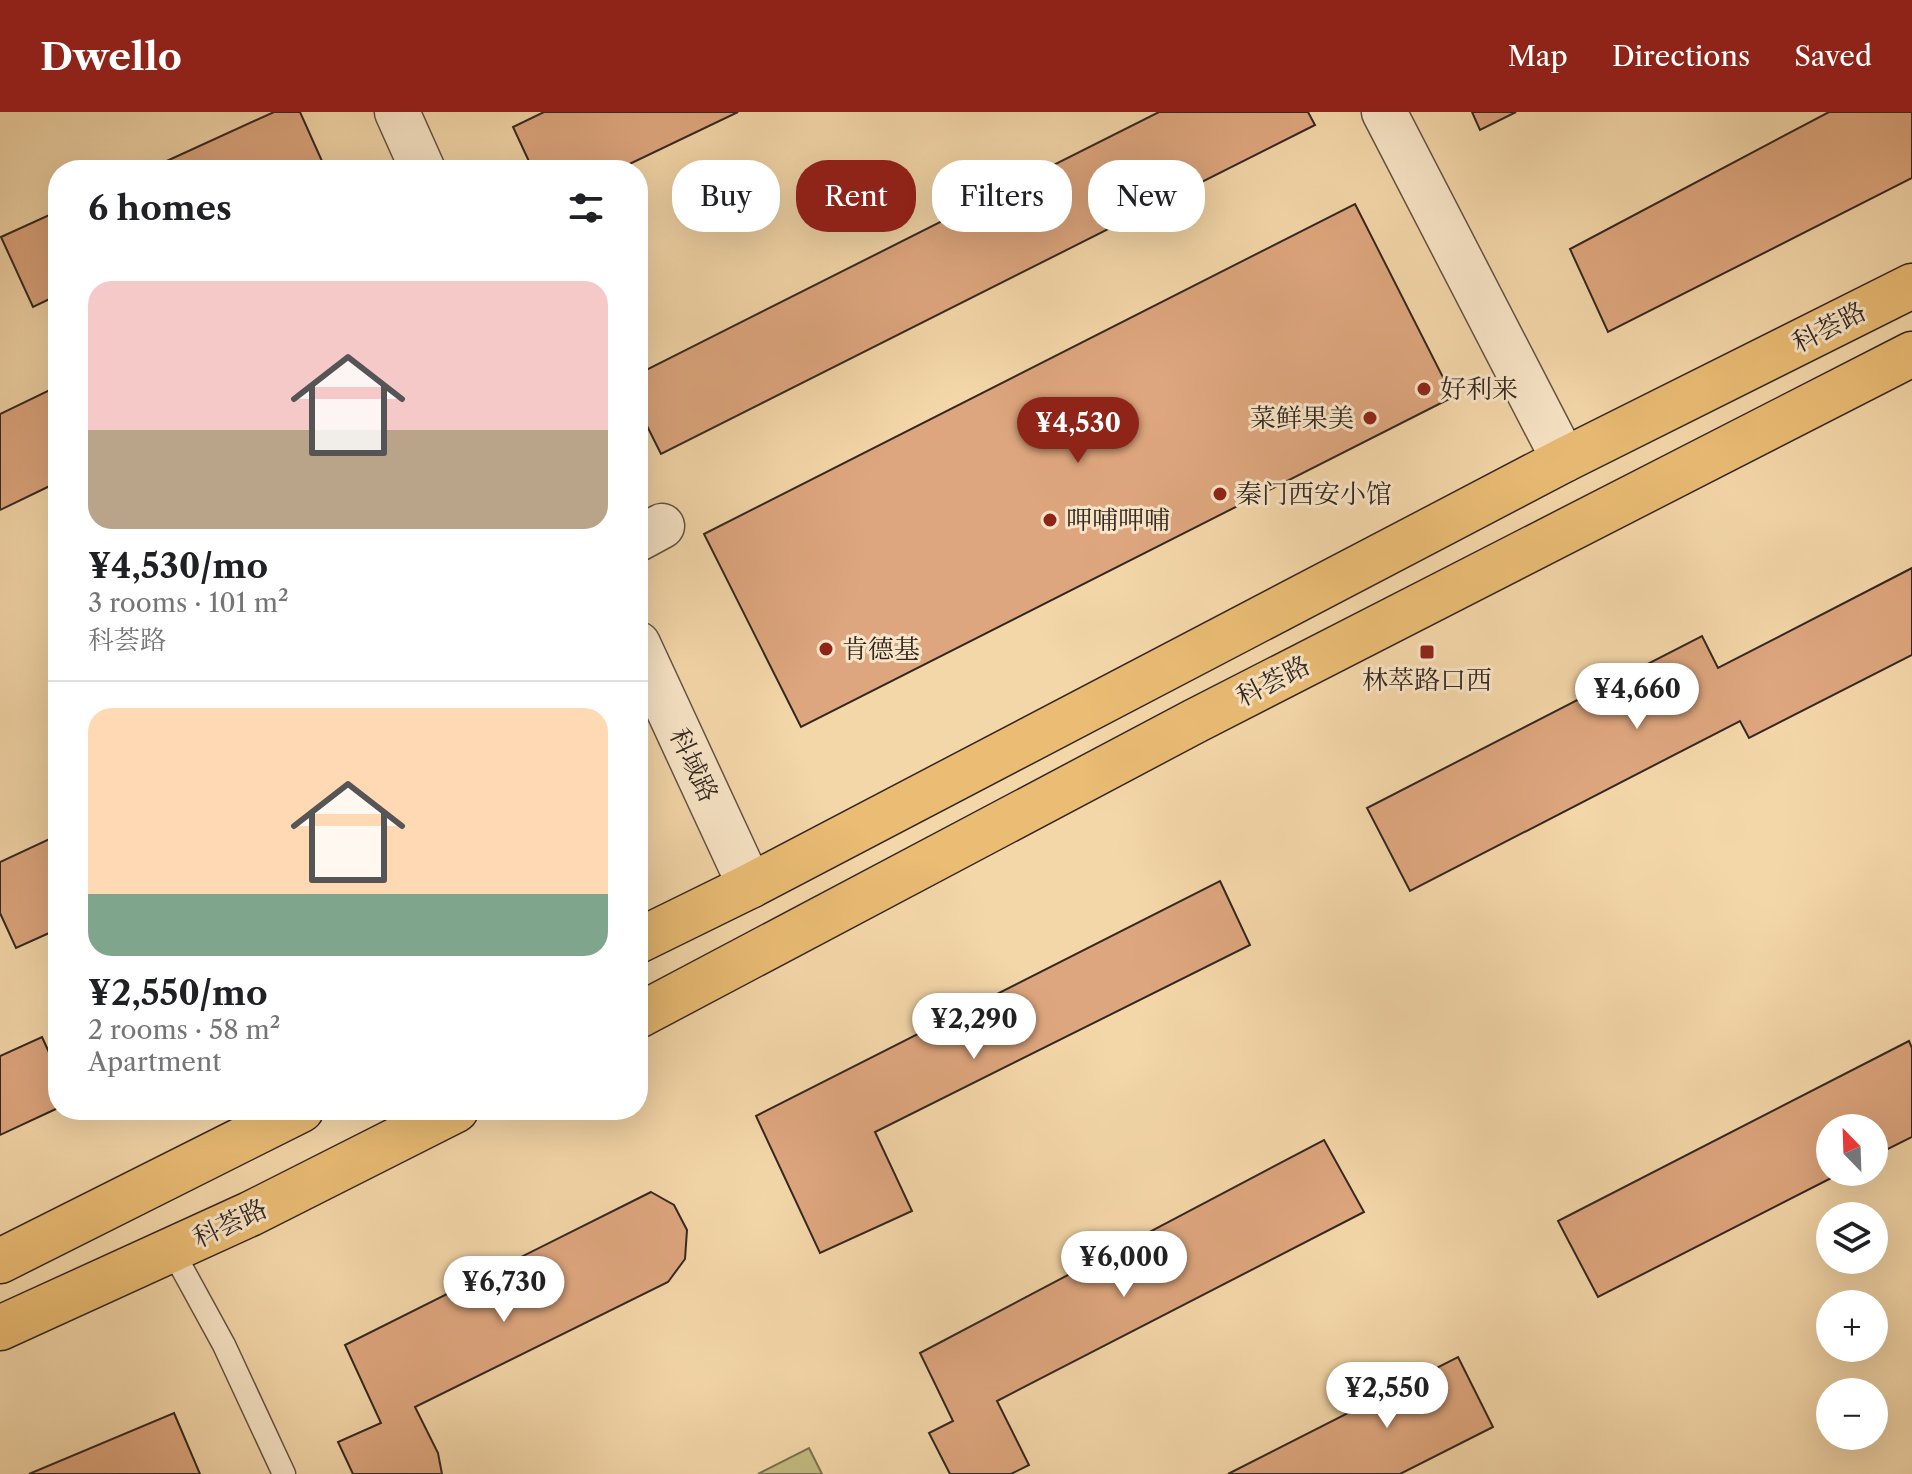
<!DOCTYPE html>
<meta charset="utf-8">
<style>
:root{--surface:#fff;--page:#f2f2f2;--text:#202124;--muted:#757577;--line:#e0e0e0;--accent:#8f2418}
body{margin:0;font-family:"Libre Caslon Text","Noto Serif SC",serif;background:var(--page);color:var(--text);height:100vh;display:flex;flex-direction:column;font-size:30px;white-space:nowrap}
*{box-sizing:border-box;margin:0}
p{font-size:26px;color:var(--muted)}
.icon{flex:none;width:44px;height:44px;fill:none;stroke:currentColor;stroke-width:2;stroke-linecap:round;stroke-linejoin:round}
.map{position:relative;flex:1;overflow:hidden}
.panel{position:absolute;left:48px;top:48px;width:600px;height:960px;display:flex;flex-direction:column;background:var(--surface);border-radius:32px;box-shadow:0 8px 32px #0002}
.panel>*{flex:none}
.top-card{position:absolute;left:672px;top:48px;width:760px;height:72px;display:flex;gap:16px}
.needle{width:52px;rotate:337deg}
.tools{position:absolute;left:1816px;top:1002px;display:grid;gap:16px}
.tools a{display:grid;place-items:center;width:72px;height:72px;border-radius:50%;background:var(--surface);box-shadow:0 8px 32px #0002;font-size:40px}
.price{position:absolute;translate:-50% -68px;padding:0 18px;border-radius:28px;background:#fff;color:#222;font-size:26px;line-height:52px;filter:drop-shadow(0 2px 4px #0008)}
.price::after{content:'';position:absolute;left:50%;top:48px;width:24px;height:18px;margin-left:-12px;background:inherit;clip-path:polygon(0 0,100% 0,50% 100%)}
.price.selected{background:var(--accent);color:#fff}
ul{padding:0;list-style:none}
li{display:grid;align-content:center;gap:16px;height:424px;padding:0 40px}
li+li{border-top:2px solid var(--line)}
li span{display:grid;place-items:center;height:248px;border-radius:24px;color:#555}
li>.icon{margin-inline-start:auto}
span .icon{width:144px;height:144px;fill:#fffc;stroke-width:1}
li b{font-size:34px}
h2{display:flex;justify-content:space-between;align-items:center;height:96px;padding:0 40px;font-size:34px}
.tag{padding:0 28px;border-radius:32px;background:var(--surface);box-shadow:0 8px 32px #0002;font-size:28px;line-height:72px}
.tag.selected{background:var(--accent);color:#fff}
header{display:flex;align-items:center;gap:48px;box-sizing:border-box;height:112px;padding:0 40px;background:var(--accent);color:#fff}
header strong{font-size:38px}
nav{display:flex;gap:44px;margin-inline-start:auto;font-size:28px}
.map>svg:first-child{display:block}
</style>
<header>
<strong>Dwello</strong>
<nav><a>Map</a><a>Directions</a><a>Saved</a></nav>
</header>
<div class="map">
<svg width="1912" height="1362" viewBox="0 0 1912 1362">
<rect width="100%" height="100%" fill="#f4d7a9"/>
<filter id="stains"><feTurbulence type="fractalNoise" baseFrequency=".0025" numOctaves="4"/><feColorMatrix values="0 0 0 0 .2 0 0 0 0 .09 0 0 0 0 .02 0 0 0 .5 -.17"/></filter>
<radialGradient id="worn" r=".72"><stop offset=".6" stop-color="#630" stop-opacity="0"/><stop offset="1" stop-color="#630" stop-opacity=".3"/></radialGradient>
<polygon fill="#c3bc82" stroke="#7b7252" stroke-width="2" points="809,1336 822,1362 758,1362"/>
<g fill="#dea67e" stroke="#332722" stroke-width="2">
<polygon points="274,0 300,0 326,58 147,58"/>
<polygon points="544,0 738,0 617,58 533,58 513,15"/>
<polygon points="1159,0 1308,0 1315,13 661,342 638,296 638,262"/>
<polygon points="1472,0 1516,0 1480,18"/>
<polygon points="1829,0 1912,0 1912,66 1608,220 1570,137"/>
<polygon points="1355,92 1453,285 801,615 704,422"/>
<polygon points="58,99 58,183 33,195 1,125"/>
<polygon points="58,274 58,370 0,398 0,302"/>
<polygon points="1912,456 1912,543 1749,626 1740,609 1410,779 1367,696 1702,524 1718,556"/>
<polygon points="58,723 58,817 16,836 0,801 0,750"/>
<polygon points="1220,769 1250,833 875,1020 912,1099 820,1141 756,1004"/>
<polygon points="42,925 58,960 58,996 0,1023 0,944"/>
<polygon points="1909,929 1912,936 1912,1025 1874,1044 1874,1016 1830,1016 1830,1060 1843,1060 1598,1185 1558,1109"/>
<polygon points="1324,1028 1364,1100 997,1289 1029,1353 1011,1362 950,1362 929,1321 953,1309 920,1241"/>
<polygon points="651,1080 674,1093 687,1118 685,1147 668,1170 415,1295 438,1341 442,1362 353,1362 338,1330 381,1311 345,1233"/>
<polygon points="1458,1245 1493,1315 1400,1362 1228,1362"/>
<polygon points="174,1301 200,1362 29,1362"/>
</g>
<g fill="none" stroke-linecap="round" stroke-linejoin="round">
<g stroke="#635344" stroke-width="25">
<polyline id="lane" points="172,1138 224,1233 284,1362"/>
</g>
<g stroke="#635344" stroke-width="47">
<g id="street">
<polyline points="397,0 423,58"/>
<polyline points="1384,0 1564,348"/>
<polyline points="638,427 662,414"/>
<polyline points="638,532 750,774"/>
</g>
</g>
<g stroke="#332722" stroke-width="47">
<g id="primary">
<polyline points="638,829 750,774 1564,348 1912,174"/>
<polyline points="638,904 1195,609 1912,242"/>
<polyline points="0,1149 301,998"/>
<polyline points="0,1216 250,1102 456,998"/>
</g>
</g>
<use href="#lane" stroke="#f8e5c7" stroke-width="22"/>
<use href="#street" stroke="#f8e5c7" stroke-width="44"/>
<use href="#primary" stroke="#eabc74" stroke-width="44"/>
</g>
<g fill="#8f2418" stroke="#f8e5c7" stroke-width="3">
<circle cx="1424" cy="277" r="8"/>
<circle cx="1370" cy="306" r="8"/>
<circle cx="1220" cy="382" r="8"/>
<circle cx="1050" cy="408" r="8"/>
<circle cx="826" cy="537" r="8"/>
<rect x="1419" y="532" width="16" height="16" rx="4"/>
</g>
<g text-anchor="middle" stroke-width="6" stroke-linejoin="round" paint-order="stroke">
<g font-size="26" fill="#332722" stroke="#f8e5c7">
<text transform="translate(1829 215) rotate(-27)" y="9">科荟路</text>
<text transform="translate(1273 569) rotate(-27)" y="9">科荟路</text>
<text transform="translate(694 653) rotate(65)" y="9">科域路</text>
<text transform="translate(230 1111) rotate(-25)" y="9">科荟路</text>
</g>
<g font-size="26" fill="#332722" stroke="#f8e5c7" text-anchor="start">
<text x="1440" y="286">好利来</text>
<text x="1354" y="315" text-anchor="end">菜鲜果美</text>
<text x="1236" y="391">秦门西安小馆</text>
<text x="1066" y="417">呷哺呷哺</text>
<text x="842" y="546">肯德基</text>
<text x="1427" y="577" text-anchor="middle">林萃路口西</text>
</g>
</g>
<rect width="100%" height="100%" filter="url(#stains)"/>
<rect width="100%" height="100%" fill="url(#worn)"/>
</svg>
<div class="tools">
<a><svg class="needle" viewBox="-14 -14 28 28"><path d="M0-13l5 13h-10z" fill="#e53935"/><path d="M0 13l5-13h-10z" fill="#757577"/></svg></a>
<a><svg class="icon" aria-label="layers" viewBox="0 0 24 24"><path d="M12 4l9 5-9 5-9-5zM3 14l9 5 9-5"/></svg></a>
<a>+</a>
<a>−</a>
</div>
<b class="price selected" style="left:1078px;top:353px">¥4,530</b>
<b class="price" style="left:1637px;top:619px">¥4,660</b>
<b class="price" style="left:974px;top:949px">¥2,290</b>
<b class="price" style="left:1124px;top:1187px">¥6,000</b>
<b class="price" style="left:504px;top:1212px">¥6,730</b>
<b class="price" style="left:1387px;top:1318px">¥2,550</b>
<div class="top-card">
<a class="tag">Buy</a>
<a class="tag selected">Rent</a>
<a class="tag">Filters</a>
<a class="tag">New</a>
</div>
<section class="panel">
<h2>6 homes<svg class="icon" aria-label="filters" viewBox="0 0 24 24"><path d="M4 7h16M4 17h16"/><circle cx="9" cy="7" r="2"/><circle cx="15" cy="17" r="2"/></svg></h2>
<ul>
<li><span style="background:linear-gradient(#f6c9c9 60%,#b9a48a 0)"><svg class="icon" aria-label="home" viewBox="0 0 24 24"><path d="M3 11l9-7 9 7M6 9v11h12V9"/></svg></span><div><b>¥4,530/mo</b><p>3 rooms · 101 m²</p><p>科荟路</p></div></li>
<li><span style="background:linear-gradient(#ffd9b3 75%,#7fa58c 0)"><svg class="icon" aria-label="home" viewBox="0 0 24 24"><path d="M3 11l9-7 9 7M6 9v11h12V9"/></svg></span><div><b>¥2,550/mo</b><p>2 rooms · 58 m²</p><p>Apartment</p></div></li>
</ul>
</section>
</div>
